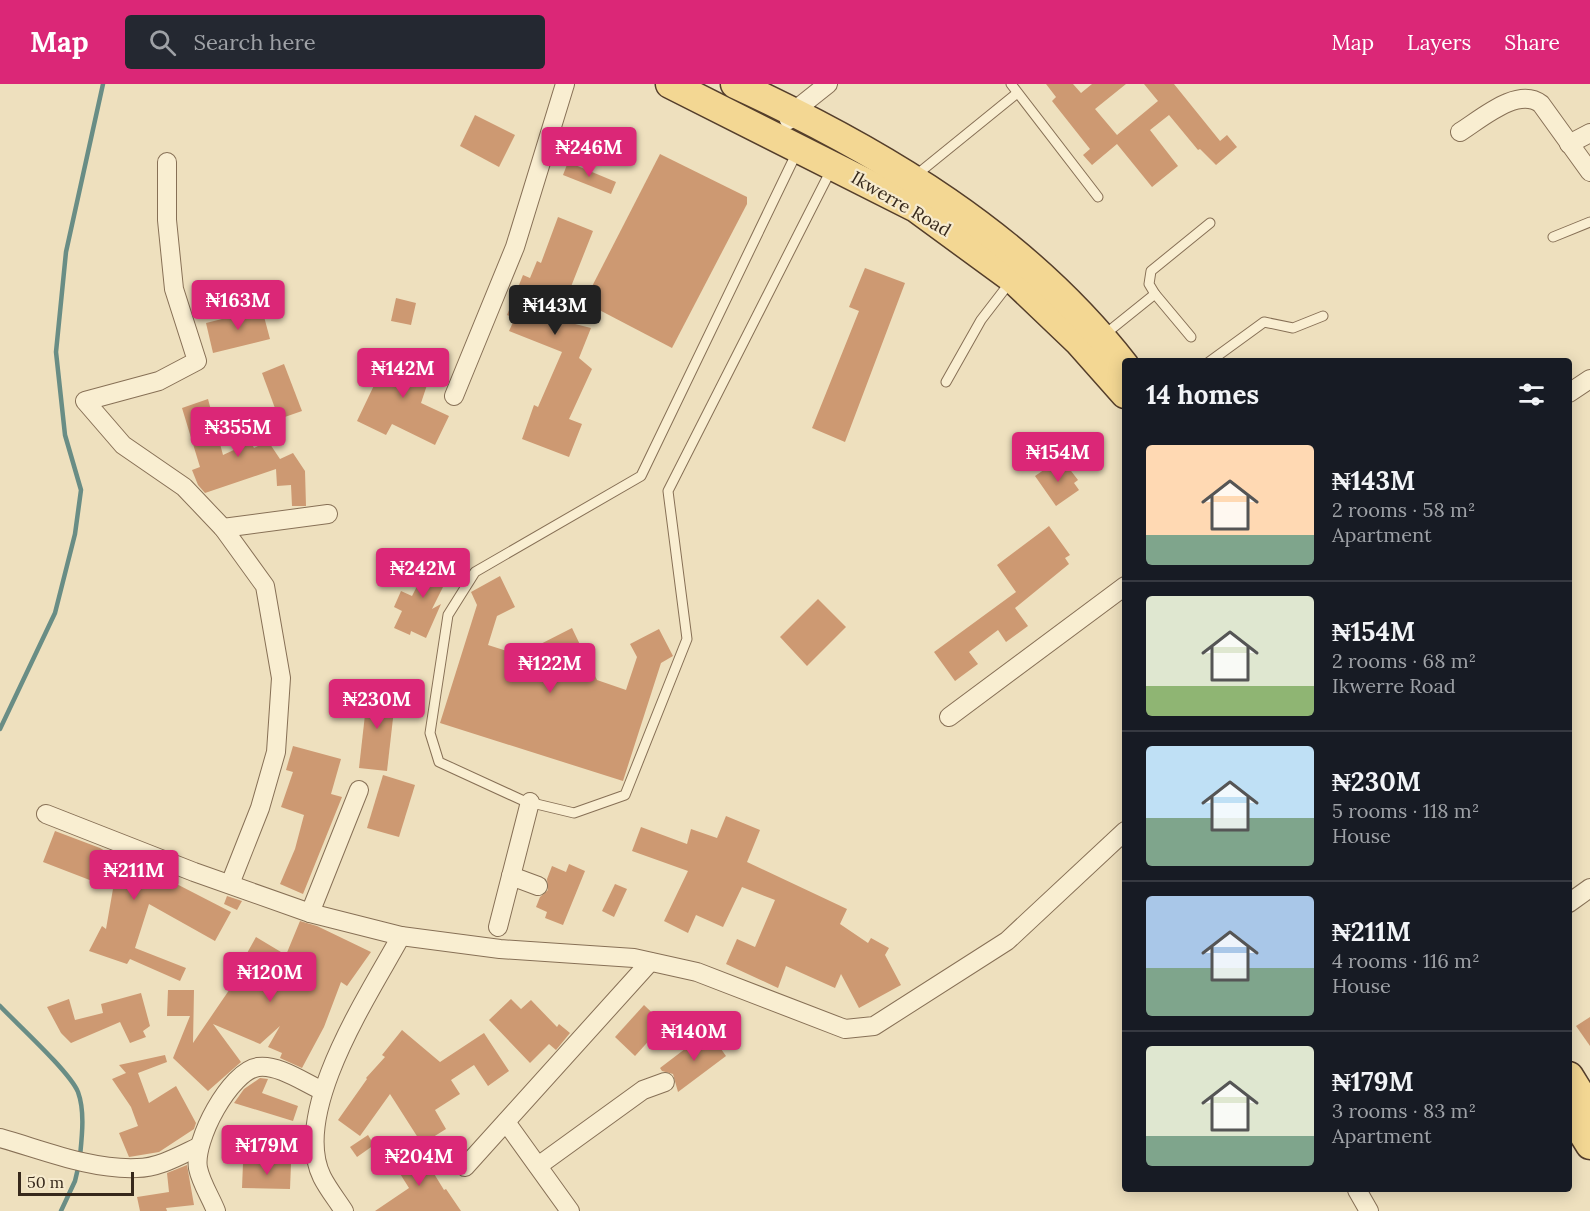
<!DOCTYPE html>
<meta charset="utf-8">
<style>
:root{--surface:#171b24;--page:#242831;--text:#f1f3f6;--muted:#9ea1a6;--line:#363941;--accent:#db2777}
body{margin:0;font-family:Lora,serif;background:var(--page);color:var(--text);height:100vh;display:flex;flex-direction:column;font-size:22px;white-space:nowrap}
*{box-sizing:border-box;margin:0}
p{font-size:20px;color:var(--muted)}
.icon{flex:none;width:33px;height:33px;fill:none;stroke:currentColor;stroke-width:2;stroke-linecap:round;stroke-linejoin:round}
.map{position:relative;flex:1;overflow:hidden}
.sheet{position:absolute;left:1122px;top:274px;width:450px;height:834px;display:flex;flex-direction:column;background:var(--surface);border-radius:6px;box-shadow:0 3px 15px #0003}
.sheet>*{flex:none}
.scale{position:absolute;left:18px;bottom:15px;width:116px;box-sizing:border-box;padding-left:6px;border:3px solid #36281b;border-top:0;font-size:16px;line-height:21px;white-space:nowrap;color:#36281b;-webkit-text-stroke:4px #f6eacd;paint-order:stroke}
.price{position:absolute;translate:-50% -51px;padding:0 14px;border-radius:6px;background:var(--accent);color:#fff;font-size:20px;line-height:39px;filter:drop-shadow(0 2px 3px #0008)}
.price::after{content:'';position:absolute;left:50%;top:36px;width:18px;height:14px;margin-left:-9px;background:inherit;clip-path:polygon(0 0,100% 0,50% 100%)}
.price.active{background:#222;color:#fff}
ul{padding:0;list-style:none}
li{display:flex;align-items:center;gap:18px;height:150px;padding:0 24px}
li+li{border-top:2px solid var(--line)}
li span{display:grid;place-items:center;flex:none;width:168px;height:120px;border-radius:6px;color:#555}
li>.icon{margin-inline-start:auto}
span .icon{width:72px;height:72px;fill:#fffc;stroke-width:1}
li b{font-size:26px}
h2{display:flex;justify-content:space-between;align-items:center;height:72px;padding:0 24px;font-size:26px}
header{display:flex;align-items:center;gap:36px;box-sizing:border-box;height:84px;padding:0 30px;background:var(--accent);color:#fff}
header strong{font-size:28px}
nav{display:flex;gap:33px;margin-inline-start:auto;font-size:21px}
.search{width:420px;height:54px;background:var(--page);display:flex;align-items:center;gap:15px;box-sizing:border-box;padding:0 21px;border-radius:6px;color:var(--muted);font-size:22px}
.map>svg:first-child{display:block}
</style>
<header>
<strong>Map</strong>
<div class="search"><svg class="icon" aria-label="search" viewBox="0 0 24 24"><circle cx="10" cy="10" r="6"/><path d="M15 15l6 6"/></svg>Search here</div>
<nav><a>Map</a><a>Layers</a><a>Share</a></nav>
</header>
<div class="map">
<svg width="1590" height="1127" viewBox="0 0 1590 1127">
<rect width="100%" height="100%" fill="#eee0be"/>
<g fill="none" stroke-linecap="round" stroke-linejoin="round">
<g stroke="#698d85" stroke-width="4.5">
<polyline points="0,645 55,529 75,450 81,406 65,351 56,268 66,168 103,0"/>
<path d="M0 922C17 940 70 988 78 1008 85 1027 82 1052 80 1072"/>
<polyline points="61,1127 75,1097 79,1080"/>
</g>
</g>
<g fill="#cd9972">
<polygon points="1046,0 1073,0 1081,9 1092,0 1126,0 1095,25 1117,51 1158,17 1144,0 1174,0 1220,57 1227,51 1237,63 1216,81 1200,65 1198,66 1169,31 1150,46 1178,82 1152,103 1117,60 1092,81 1083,71 1090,65 1052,17 1056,13"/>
<polygon points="475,31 515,51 499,83 460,62"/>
<polygon points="660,70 747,113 747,120 672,264 584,218"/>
<polygon points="568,78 616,98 611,110 563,91"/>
<polygon points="558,133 593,147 559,233 559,236 591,244 579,274 592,285 569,335 582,340 569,373 522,355 534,321 538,323 562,268 509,247 515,234 507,231 523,191 530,194 537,177 541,179"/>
<polygon points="865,184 905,199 845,358 812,344 859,227 849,223"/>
<polygon points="396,214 416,219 411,241 391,237"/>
<polygon points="262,225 270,255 213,269 206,239"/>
<polygon points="386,264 434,280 421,319 449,332 435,361 392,340 386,351 357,337 378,293"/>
<polygon points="284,280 302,327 279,335 262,289"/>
<polygon points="208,315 223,371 251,358 254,364 268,357 280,375 293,369 305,387 306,422 292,422 291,401 277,402 276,385 205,409 198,401 192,386 200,383 182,324"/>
<polygon points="1057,377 1064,387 1068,383 1078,396 1074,399 1079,406 1056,422 1035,392"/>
<polygon points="1049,442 1070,471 1065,474 1069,480 1015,524 1028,542 1006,558 998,546 969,568 978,580 955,597 934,568 1016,508 997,481"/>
<polygon points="433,471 454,481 432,525 441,520 426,554 411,547 410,551 394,544 402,527 394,523 401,507 412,512"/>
<polygon points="500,492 515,523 497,532 488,561 519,571 572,544 597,596 626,606 637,573 630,560 659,545 673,572 661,579 623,697 440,639 477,521 471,508"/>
<polygon points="818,515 846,543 807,582 780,553"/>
<polygon points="368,604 396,608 387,687 359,684"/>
<polygon points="293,662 341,675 331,710 342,713 303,810 280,800 295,765 304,731 281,723 293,688 286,686"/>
<polygon points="383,691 415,701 399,753 367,744"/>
<polygon points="726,732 760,746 747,778 847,825 840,840 868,859 871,854 889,864 885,871 901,901 859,924 841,890 835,904 786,882 778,904 726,880 737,855 755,863 775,816 742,803 723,843 696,831 688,849 664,837 688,787 632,767 641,743 687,760 691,745 717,754"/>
<polygon points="55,747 100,764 136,785 138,778 164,788 163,793 231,828 215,857 149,820 135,864 186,884 180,897 130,875 127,880 89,867 102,842 106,845 113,805 43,778"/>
<polygon points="569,780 585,787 563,841 545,834 547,828 536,823 540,813 548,806 547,795 552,782 566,788"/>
<polygon points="615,800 627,805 614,833 602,827"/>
<polygon points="227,812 242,817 237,826 224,820"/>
<polygon points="300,837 317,842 371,868 347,902 341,898 324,943 302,984 280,974 282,969 268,963 280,942 260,960 213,940 241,978 208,1007 173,974 190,932 167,932 168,906 194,906 193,959 251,874 246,871 256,853 286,871"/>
<polygon points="141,909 150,942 143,947 146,953 130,959 120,938 71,959 61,949 47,923 69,915 75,936 103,929 101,920"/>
<polygon points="511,915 521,925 531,916 557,943 559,940 570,949 556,966 549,960 530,979 489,936"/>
<polygon points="644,921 664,940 635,972 615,953"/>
<polygon points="1590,933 1590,962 1576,942"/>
<polygon points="402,946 440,978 484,949 509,987 488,1002 474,981 451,996 460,1010 435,1026 446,1045 422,1060 390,1010 360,1052 338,1036 367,995 366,994 385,973 382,971"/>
<polygon points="711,951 726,972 678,1008 673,990 662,987 660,984 698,955 700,960"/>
<polygon points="165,971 167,978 138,989 149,1019 176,1002 196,1039 194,1045 159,1068 129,1073 119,1049 138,1042 131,1023 112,995 126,989 119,981"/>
<polygon points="260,994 268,995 262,1009 298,1022 293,1037 234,1019 244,1005"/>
<polygon points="368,1051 374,1061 357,1073 350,1063"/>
<polygon points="417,1062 444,1106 446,1105 461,1127 375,1127 409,1104 392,1077"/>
<polygon points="243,1079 291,1080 290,1105 242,1104"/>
<polygon points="187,1081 194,1121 166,1124 167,1127 140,1127 137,1113 169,1108 167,1089"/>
</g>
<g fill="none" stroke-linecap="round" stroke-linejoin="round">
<g stroke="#877056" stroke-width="11">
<g id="service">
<polyline points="1011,0 1098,113"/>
<polyline points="797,68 641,392 475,488 448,531 430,649 439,678 524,717 574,729 625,711 687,555 668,407 832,84"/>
<polyline points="915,92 1016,10"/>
<polyline points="1553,153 1590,138"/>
<polyline points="1155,210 1191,253"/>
<polyline points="1104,251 1155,210 1149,200 1151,187 1210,139"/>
<polyline points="1209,278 1264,238 1293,244 1323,232"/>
<polyline points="946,298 981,236 1011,197"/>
</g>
</g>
<g stroke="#877056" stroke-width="20">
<g id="minor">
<polyline points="789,36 794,27 828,0"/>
<path d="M1460 48C1481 35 1518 2 1541 20L1590 88"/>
<polyline points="1569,60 1590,49"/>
<polyline points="167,78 167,136 174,205 197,277 159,297 85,317 123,361 184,403 223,444 265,502 281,594 276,668 260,724 230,800"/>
<polyline points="1569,309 1590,295"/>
<polyline points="454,312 515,163 565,0"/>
<polyline points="223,444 328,430"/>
<polyline points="949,633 1125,502"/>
<polyline points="46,730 194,788 310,829 401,852 500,865 634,874 697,888 845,945 874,942 1007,857 1125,747"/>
<polyline points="511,792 538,802"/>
<polyline points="1569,819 1590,804"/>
<polyline points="310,829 359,706"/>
<polyline points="498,843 530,718"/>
<polyline points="506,1038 570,1127"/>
<path d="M0 1054C43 1066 91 1086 137 1084 158 1084 179 1072 198 1063"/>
<polyline points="538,1082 643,1006 665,998"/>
<polyline points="465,1083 650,878"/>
<polyline points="1357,1106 1369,1127"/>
<path d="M216 1127C211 1114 201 1099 198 1084 193 1057 230 987 258 983 278 980 305 999 323 1007"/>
<path d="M344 1127C337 1116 328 1105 322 1093 290 1028 370 909 401 852"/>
</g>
</g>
<g stroke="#543e2b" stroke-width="31">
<g id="primary">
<polyline points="670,0 916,124 1013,195 1078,257 1125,310"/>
<path d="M735 0C882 68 1024 152 1125 282"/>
<polyline points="1569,992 1590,1026"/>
<polyline points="1569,1027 1590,1061"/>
</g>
</g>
<use href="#service" stroke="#f9eed1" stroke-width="9"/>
<use href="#minor" stroke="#f9eed1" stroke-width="18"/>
<use href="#primary" stroke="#f3d793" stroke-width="28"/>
</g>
<g text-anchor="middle" stroke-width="4.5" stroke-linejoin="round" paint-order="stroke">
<g font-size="18" fill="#36281b" stroke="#f6eacd">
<text transform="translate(901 120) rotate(30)" y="6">Ikwerre Road</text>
</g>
</g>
</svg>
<div class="scale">50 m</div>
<b class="price" style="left:589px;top:94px">₦246M</b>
<b class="price" style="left:238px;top:247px">₦163M</b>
<b class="price active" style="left:555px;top:252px">₦143M</b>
<b class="price" style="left:403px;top:315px">₦142M</b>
<b class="price" style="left:238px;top:374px">₦355M</b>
<b class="price" style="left:1058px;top:399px">₦154M</b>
<b class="price" style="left:423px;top:515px">₦242M</b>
<b class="price" style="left:550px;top:610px">₦122M</b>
<b class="price" style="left:377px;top:646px">₦230M</b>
<b class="price" style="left:134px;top:817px">₦211M</b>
<b class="price" style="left:270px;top:919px">₦120M</b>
<b class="price" style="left:694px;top:978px">₦140M</b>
<b class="price" style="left:267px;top:1092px">₦179M</b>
<b class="price" style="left:419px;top:1103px">₦204M</b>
<section class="sheet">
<h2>14 homes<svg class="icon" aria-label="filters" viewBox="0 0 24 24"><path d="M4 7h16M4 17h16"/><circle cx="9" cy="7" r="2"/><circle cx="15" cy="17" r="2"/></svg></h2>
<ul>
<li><span style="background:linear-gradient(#ffd9b3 75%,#7fa58c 0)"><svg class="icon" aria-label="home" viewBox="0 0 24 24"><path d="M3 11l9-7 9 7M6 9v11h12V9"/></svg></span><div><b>₦143M</b><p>2 rooms · 58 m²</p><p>Apartment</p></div></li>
<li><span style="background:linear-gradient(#dfe7d0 75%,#8fb573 0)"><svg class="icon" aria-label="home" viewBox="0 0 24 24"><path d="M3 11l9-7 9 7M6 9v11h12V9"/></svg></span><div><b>₦154M</b><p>2 rooms · 68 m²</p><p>Ikwerre Road</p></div></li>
<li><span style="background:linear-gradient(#bfe0f5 60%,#7fa58c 0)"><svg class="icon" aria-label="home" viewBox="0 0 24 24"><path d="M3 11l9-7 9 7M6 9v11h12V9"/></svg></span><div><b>₦230M</b><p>5 rooms · 118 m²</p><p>House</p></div></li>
<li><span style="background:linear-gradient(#a9c7e8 60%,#7fa58c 0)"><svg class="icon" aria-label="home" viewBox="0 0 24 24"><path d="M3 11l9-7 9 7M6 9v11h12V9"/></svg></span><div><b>₦211M</b><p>4 rooms · 116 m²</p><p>House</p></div></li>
<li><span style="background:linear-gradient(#dfe7d0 75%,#7fa58c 0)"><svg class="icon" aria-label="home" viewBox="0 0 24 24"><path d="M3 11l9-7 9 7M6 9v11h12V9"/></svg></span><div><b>₦179M</b><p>3 rooms · 83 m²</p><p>Apartment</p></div></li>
</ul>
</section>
</div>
